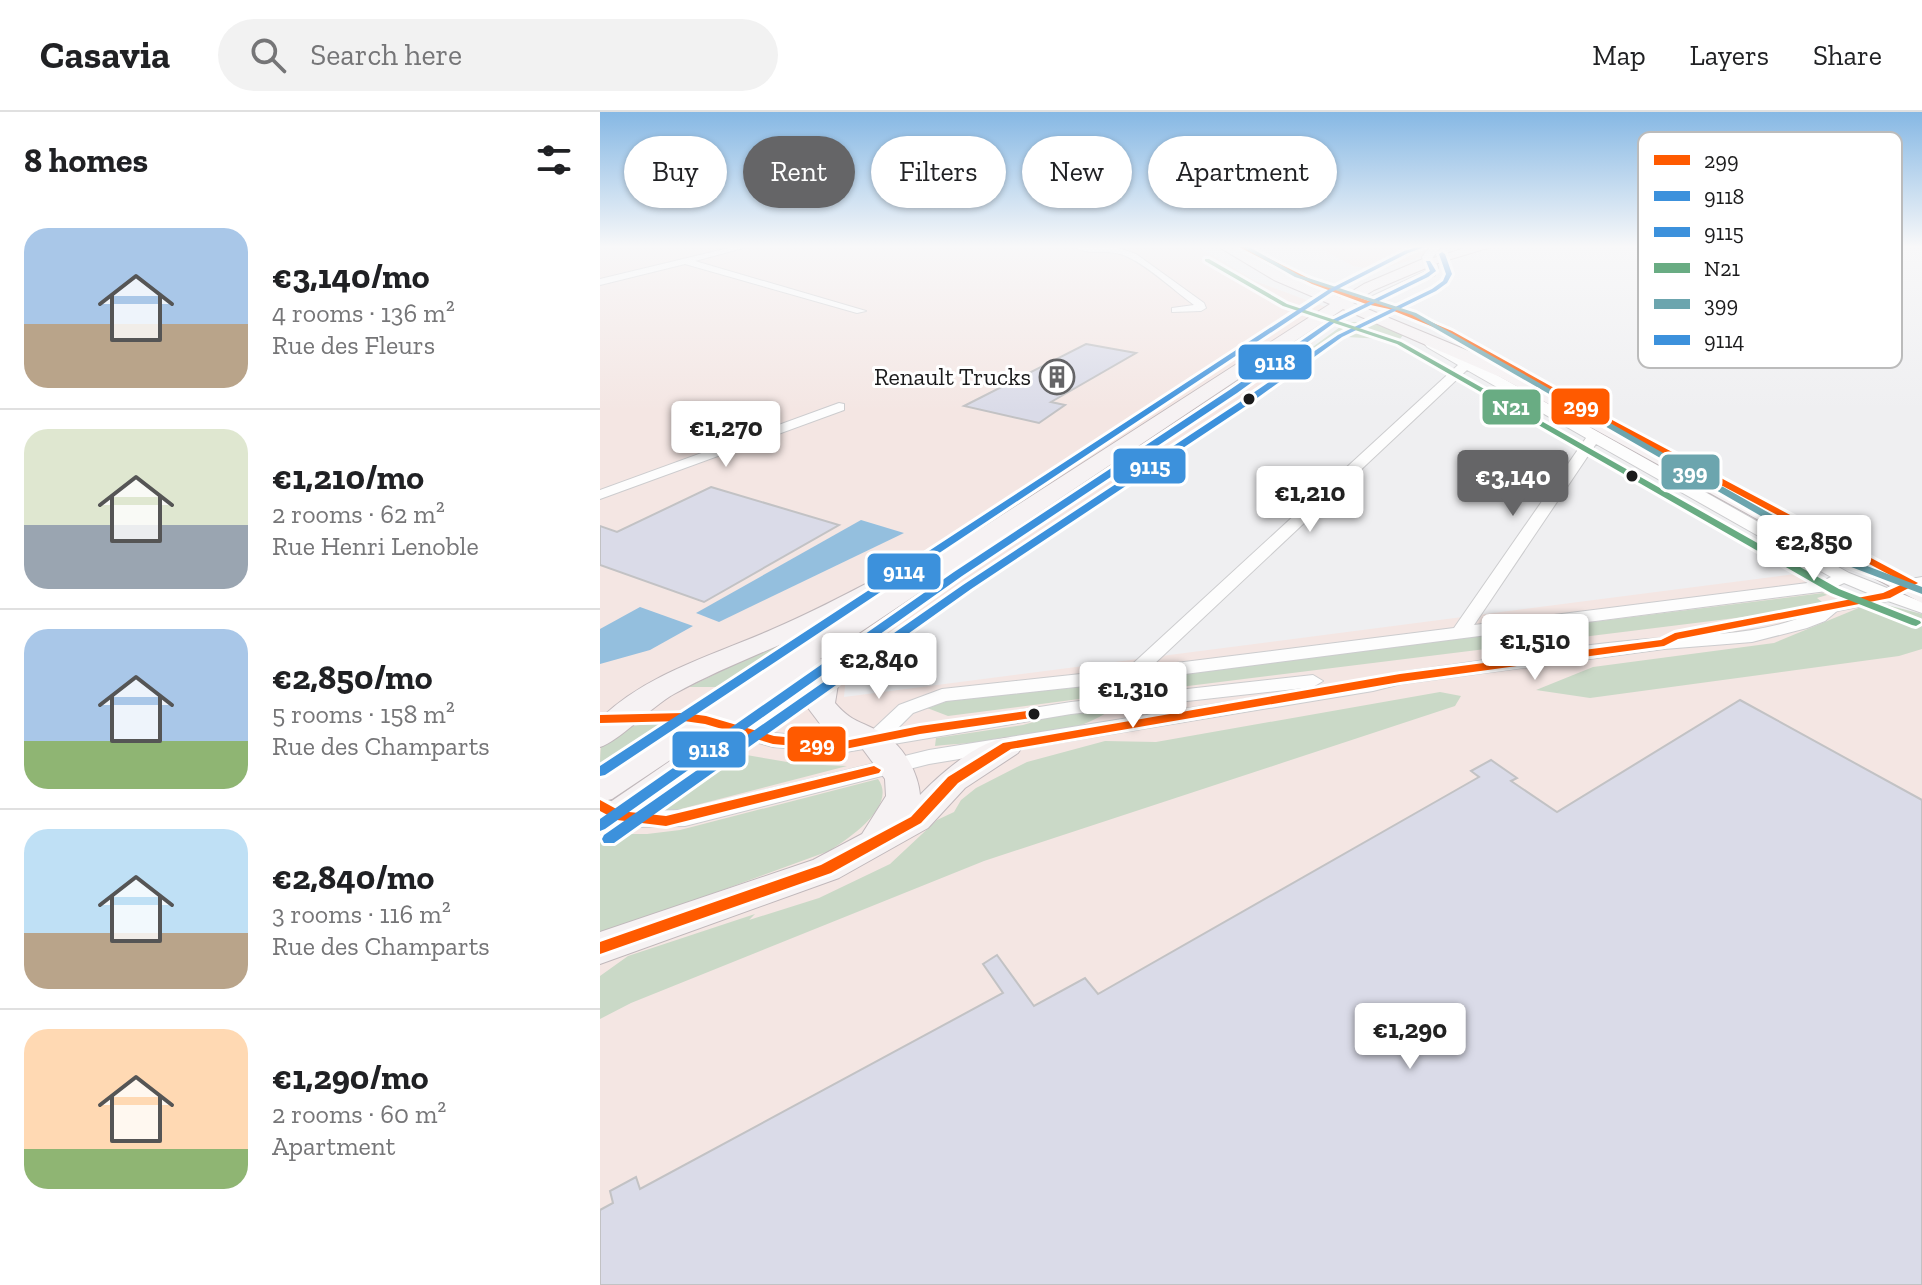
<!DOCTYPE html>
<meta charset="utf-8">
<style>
:root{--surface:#fff;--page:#f2f2f2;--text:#202124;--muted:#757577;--line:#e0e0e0;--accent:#656567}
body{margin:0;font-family:"Zilla Slab",serif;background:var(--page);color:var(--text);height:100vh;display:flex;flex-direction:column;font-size:30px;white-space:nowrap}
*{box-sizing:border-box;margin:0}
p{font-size:26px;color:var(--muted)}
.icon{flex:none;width:44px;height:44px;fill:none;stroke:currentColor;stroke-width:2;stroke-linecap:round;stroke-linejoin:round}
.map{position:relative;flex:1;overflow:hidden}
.details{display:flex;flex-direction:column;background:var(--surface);width:600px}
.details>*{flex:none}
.guide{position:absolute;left:24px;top:24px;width:760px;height:72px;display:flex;gap:16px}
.price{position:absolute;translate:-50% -68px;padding:0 18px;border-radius:8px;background:#fff;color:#222;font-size:26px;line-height:52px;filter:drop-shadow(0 2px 4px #0008)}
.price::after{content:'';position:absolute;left:50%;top:48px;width:24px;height:18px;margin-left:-12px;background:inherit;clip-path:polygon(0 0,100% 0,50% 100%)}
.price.on{background:var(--accent);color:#fff}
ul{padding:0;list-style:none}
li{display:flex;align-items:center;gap:24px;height:200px;padding:0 24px}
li+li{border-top:2px solid var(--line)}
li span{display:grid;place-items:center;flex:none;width:224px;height:160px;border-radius:24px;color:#555}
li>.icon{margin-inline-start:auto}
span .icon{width:96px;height:96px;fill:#fffc;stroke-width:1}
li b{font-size:34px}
h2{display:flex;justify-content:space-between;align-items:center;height:96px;padding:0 24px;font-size:34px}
.chip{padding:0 28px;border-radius:36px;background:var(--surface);box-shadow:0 2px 6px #0004;font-size:28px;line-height:72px}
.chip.on{background:var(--accent);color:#fff}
header{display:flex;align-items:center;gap:48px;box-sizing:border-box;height:112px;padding:0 40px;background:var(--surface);border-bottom:2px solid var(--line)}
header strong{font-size:38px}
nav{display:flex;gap:44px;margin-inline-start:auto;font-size:28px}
.search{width:560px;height:72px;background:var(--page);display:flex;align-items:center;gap:20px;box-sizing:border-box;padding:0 28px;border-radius:44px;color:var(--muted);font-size:30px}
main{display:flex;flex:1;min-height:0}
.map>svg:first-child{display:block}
</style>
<header>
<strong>Casavia</strong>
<div class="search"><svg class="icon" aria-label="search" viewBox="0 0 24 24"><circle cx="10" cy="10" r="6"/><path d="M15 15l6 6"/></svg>Search here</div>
<nav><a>Map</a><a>Layers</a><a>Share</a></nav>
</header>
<main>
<section class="details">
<h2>8 homes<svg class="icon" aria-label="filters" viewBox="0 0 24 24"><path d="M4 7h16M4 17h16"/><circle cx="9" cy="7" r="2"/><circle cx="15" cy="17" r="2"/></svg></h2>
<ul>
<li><span style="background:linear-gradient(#a9c7e8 60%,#b9a48a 0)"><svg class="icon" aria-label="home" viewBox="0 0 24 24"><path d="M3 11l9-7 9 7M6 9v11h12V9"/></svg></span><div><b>€3,140/mo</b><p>4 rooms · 136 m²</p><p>Rue des Fleurs</p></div></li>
<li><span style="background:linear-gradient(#dfe7d0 60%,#9aa5b1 0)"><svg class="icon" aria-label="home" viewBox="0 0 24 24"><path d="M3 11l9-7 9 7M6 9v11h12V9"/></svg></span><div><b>€1,210/mo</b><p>2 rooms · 62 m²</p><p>Rue Henri Lenoble</p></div></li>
<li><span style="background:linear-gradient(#a9c7e8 70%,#8fb573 0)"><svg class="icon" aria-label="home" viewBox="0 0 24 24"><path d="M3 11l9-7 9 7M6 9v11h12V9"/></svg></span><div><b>€2,850/mo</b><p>5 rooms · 158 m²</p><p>Rue des Champarts</p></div></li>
<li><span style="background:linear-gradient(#bfe0f5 65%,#b9a48a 0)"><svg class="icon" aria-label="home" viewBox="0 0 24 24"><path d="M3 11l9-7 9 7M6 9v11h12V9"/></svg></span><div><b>€2,840/mo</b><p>3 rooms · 116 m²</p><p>Rue des Champarts</p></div></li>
<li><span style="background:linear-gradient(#ffd9b3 75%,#8fb573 0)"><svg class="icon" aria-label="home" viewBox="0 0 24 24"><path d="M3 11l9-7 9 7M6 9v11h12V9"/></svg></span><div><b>€1,290/mo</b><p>2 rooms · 60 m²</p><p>Apartment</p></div></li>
</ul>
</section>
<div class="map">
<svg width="1322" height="1173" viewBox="0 0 1322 1173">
<rect width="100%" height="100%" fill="#efeff1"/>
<g fill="#f4e6e3">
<polygon points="0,135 599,135 655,169 744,202 692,250 246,563 244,585 1203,461 1322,531 1322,1173 0,1173"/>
<polygon points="718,135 853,135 779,158 753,154"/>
</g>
<g fill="#cad9c7">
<polygon points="747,210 770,210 804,222 799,228 747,225 699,245"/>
<polygon points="1223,481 1227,483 1217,486 1222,490 1184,500 540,580 543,570 551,565"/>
<polygon points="1287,493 1322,502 1322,537 1299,544 990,586 936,578 993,555 1174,531 1261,495"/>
<polygon points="228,507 239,508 142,575 89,575"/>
<polygon points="510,570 517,574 510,583 348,604 322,594 334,588"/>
<polygon points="840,580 861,584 855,594 384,749 31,891 0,907 0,864 28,844 155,802 149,808 219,786 290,752 337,708 354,700 361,688 376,676 427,650 505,629 556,630"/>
<path d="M509 599C466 629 387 628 335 634L336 626 423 613 461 602Z"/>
<path d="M72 612 75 614 72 618 0 661C0 654 0 642 1 635 12 609 49 613 72 612Z"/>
<polygon points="123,639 199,652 247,654 73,699 42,700"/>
<path d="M278 667C298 694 248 727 229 739L0 823V727L9 722H47L80 718Z"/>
</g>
<g fill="#94bfde">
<polygon points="261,408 304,421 119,510 96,501"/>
<polygon points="40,495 93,514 50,538 0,552 0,517"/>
</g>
<g fill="#dadbe8" stroke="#c2c2c4" stroke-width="2">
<polygon points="486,232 536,241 451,290 465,293 439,311 364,294"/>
<polygon points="111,375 239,413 104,490 0,453 0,414 17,420"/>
<polygon points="1140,588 1322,688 1322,1173 0,1173 0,1098 13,1091 10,1079 36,1065 40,1077 403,881 383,852 397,843 434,894 485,866 498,882 879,665 871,659 891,648 917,666 911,669 957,700"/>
</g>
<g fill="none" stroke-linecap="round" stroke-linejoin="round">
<g stroke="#ccccce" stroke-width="2">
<g id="minor">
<polygon points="133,135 147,135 95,149 266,199 257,201 85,152 0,173 0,167"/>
<path d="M475 135H516L536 142 604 191 606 196 601 199 572 200V196L594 193C573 178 551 156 528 145 508 135 490 145 475 135Z"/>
<path d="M824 222 1249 461 1287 476 1299 469 1322 465V475L1302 482 1322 490V501L1288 489 1237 499 1225 509 1207 516 1152 530 1064 537 801 572 773 579 329 652 85 714 37 715 0 703V685L37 699 85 698 329 638 772 567 800 560C887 549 975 532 1062 526 1114 522 1164 522 1213 501L1210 497 1213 493 1270 482 1244 471 1227 479 531 569 346 589 313 601 296 618 471 590 713 563 723 569 713 575 471 602 240 641 173 635 84 611 0 613V601L84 599 106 602 174 621 240 627 267 623 299 593 342 577 527 557 858 253 827 235 819 225ZM867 258 986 326 854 516 552 554ZM996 332 1231 465 1223 469 874 513Z"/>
<polygon points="239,291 244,292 244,298 0,387 0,378"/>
</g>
</g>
<g stroke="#ccccce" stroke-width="2">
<polygon id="tertiary" points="830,135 841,135 833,145 838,155 835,163 772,194 764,194 764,188 826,159 822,145"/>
</g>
<g stroke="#c0b8bb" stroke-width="2">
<path id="primary" d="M619 135H635L684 162 741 186 764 172 823 147H833V153L774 178 753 191 912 257 1191 407 1207 412 1322 473V491L1191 422 1175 417 900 265 743 197 220 547 237 548 241 554 235 591C251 610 261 609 282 621 303 633 318 660 320 683 340 662 388 619 418 627L423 634 418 641 365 676 328 716 239 766 0 852V820L213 748 262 722 286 684 285 667 262 636 227 621 205 592 206 583 12 723 0 726V697L130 608 12 687 0 690V663L259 496C199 528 133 549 74 582 52 594 18 630 0 635V607C47 561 114 543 173 517 208 502 243 484 277 466H295L298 470 730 192 674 168Z"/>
</g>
<g stroke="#c0b8bb" stroke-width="2">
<polygon id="trunk" points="868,135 891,135 828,154 821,150"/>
</g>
<use href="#minor" fill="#fdfdfd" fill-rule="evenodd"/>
<use href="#tertiary" fill="#fdfdfd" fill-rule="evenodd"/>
<use href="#primary" fill="#f6f2f3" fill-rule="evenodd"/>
<use href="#trunk" fill="#f4eeef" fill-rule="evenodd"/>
<g stroke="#fff" stroke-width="6">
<g id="bus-1">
<polygon points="639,135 646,135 716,170 769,189 793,194 852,219 999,301 1318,471 1290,486 1078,527 1064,534 800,570 411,637 358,671 321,711 231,761 0,842 0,830 221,753 311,705 348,665 403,631 800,562 1061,528 1075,521 1283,481 1305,471 993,305 848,221 789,197 766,192 712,172"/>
<polygon points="434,598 438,599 440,602 438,605 320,622 240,638 173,632 105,612 84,609 0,611 0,603 84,601 106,604 174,624 240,630 320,614"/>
<polygon points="274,654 281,658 279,661 66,714 17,708 0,699 0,688 20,699 66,704"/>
</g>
</g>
<g stroke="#fff" stroke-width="6">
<polygon id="bus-2" points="826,149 830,149 836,159 828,165 734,211 637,281 362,464 5,717 0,719 0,707 354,460 631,277 730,209 824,163 830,159"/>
</g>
<g stroke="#fff" stroke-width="6">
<polygon id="bus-3" points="842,140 845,142 852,162 847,171 836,179 742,225 646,294 371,477 14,731 4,731 2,727 4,723 363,473 640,290 738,223 832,177 843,169 846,162 839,142"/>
</g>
<g stroke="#fff" stroke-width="6">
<polygon id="bus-4" points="605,147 609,147 687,192 801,230 1239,477 1320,509 1321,511 1316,514 1312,513 1231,481 797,232 683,194 605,149"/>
</g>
<g stroke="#fff" stroke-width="6">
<polygon id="bus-5" points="642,135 649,135 699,163 816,201 1254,449 1322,475 1322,482 1246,453 812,203 695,165"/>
</g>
<g stroke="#fff" stroke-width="6">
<polygon id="bus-6" points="817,135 825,135 808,141 732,180 5,663 0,664 0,654 728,178 804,139"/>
</g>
<use href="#bus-1" fill="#ff5a00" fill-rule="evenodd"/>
<use href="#bus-2" fill="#3c91dc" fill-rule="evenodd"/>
<use href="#bus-3" fill="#3c91dc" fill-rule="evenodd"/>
<use href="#bus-4" fill="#69ac83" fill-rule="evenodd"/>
<use href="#bus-5" fill="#6ca5ae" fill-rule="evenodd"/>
<use href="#bus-6" fill="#3c91dc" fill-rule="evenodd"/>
</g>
<linearGradient id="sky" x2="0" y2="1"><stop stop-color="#86b8e4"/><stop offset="0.45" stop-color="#f8f8f9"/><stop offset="1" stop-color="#f8f8f9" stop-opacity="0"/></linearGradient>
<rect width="1322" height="299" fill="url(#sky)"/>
<defs>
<g id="building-ring" transform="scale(1.8)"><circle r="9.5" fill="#fff" stroke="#656567" stroke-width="1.5"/><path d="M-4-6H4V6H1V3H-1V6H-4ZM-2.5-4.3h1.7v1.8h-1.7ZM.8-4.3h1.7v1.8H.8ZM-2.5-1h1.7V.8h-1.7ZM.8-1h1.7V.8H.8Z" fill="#656567"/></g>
</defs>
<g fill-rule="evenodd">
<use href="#building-ring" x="457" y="265"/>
</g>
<g fill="#1b1b1c" stroke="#fff" stroke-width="3">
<circle cx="649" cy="287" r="7"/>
<circle cx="1032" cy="364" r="7"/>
<circle cx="434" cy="602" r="7"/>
</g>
<g text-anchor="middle" stroke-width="6" stroke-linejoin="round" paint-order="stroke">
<g font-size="24" fill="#1b1b1c" stroke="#fff" text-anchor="end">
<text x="431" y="273">Renault Trucks</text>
</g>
</g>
<rect x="1038" y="20" width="264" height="236" rx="12" fill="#fff" stroke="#bbb" stroke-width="2"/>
<rect x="1054" y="43" width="36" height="10" fill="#ff5a00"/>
<rect x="1054" y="79" width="36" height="10" fill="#3c91dc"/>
<rect x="1054" y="115" width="36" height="10" fill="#3c91dc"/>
<rect x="1054" y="151" width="36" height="10" fill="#69ac83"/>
<rect x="1054" y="187" width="36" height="10" fill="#6ca5ae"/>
<rect x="1054" y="223" width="36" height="10" fill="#3c91dc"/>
<g font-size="22" fill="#1b1b1c">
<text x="1104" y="56">299</text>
<text x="1104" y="92">9118</text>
<text x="1104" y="128">9115</text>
<text x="1104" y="164">N21</text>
<text x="1104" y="200">399</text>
<text x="1104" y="236">9114</text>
</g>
<g stroke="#fff" stroke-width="3">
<rect x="637" y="231" width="76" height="38" rx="8" fill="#3c91dc"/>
<rect x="950" y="275" width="61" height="39" rx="8" fill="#ff5a00"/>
<rect x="881" y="276" width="61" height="38" rx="8" fill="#69ac83"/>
<rect x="512" y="335" width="75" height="38" rx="8" fill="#3c91dc"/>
<rect x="1060" y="341" width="61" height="38" rx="8" fill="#6ca5ae"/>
<rect x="266" y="440" width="76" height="39" rx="8" fill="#3c91dc"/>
<rect x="186" y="613" width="61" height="38" rx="8" fill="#ff5a00"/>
<rect x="71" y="618" width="76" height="39" rx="8" fill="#3c91dc"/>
</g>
<g font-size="22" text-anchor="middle" font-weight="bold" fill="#fff">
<text x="675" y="258">9118</text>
<text x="981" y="302">299</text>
<text x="911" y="303">N21</text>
<text x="550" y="362">9115</text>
<text x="1090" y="368">399</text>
<text x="304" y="467">9114</text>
<text x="217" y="640">299</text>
<text x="109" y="645">9118</text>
</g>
</svg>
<b class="price" style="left:126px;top:357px">€1,270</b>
<b class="price on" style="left:913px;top:406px">€3,140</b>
<b class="price" style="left:710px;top:422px">€1,210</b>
<b class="price" style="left:1214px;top:471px">€2,850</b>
<b class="price" style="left:935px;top:570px">€1,510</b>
<b class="price" style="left:279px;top:589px">€2,840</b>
<b class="price" style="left:533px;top:618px">€1,310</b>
<b class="price" style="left:810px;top:959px">€1,290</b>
<div class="guide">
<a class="chip">Buy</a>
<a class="chip on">Rent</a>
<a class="chip">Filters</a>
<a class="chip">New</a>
<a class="chip">Apartment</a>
</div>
</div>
</main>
